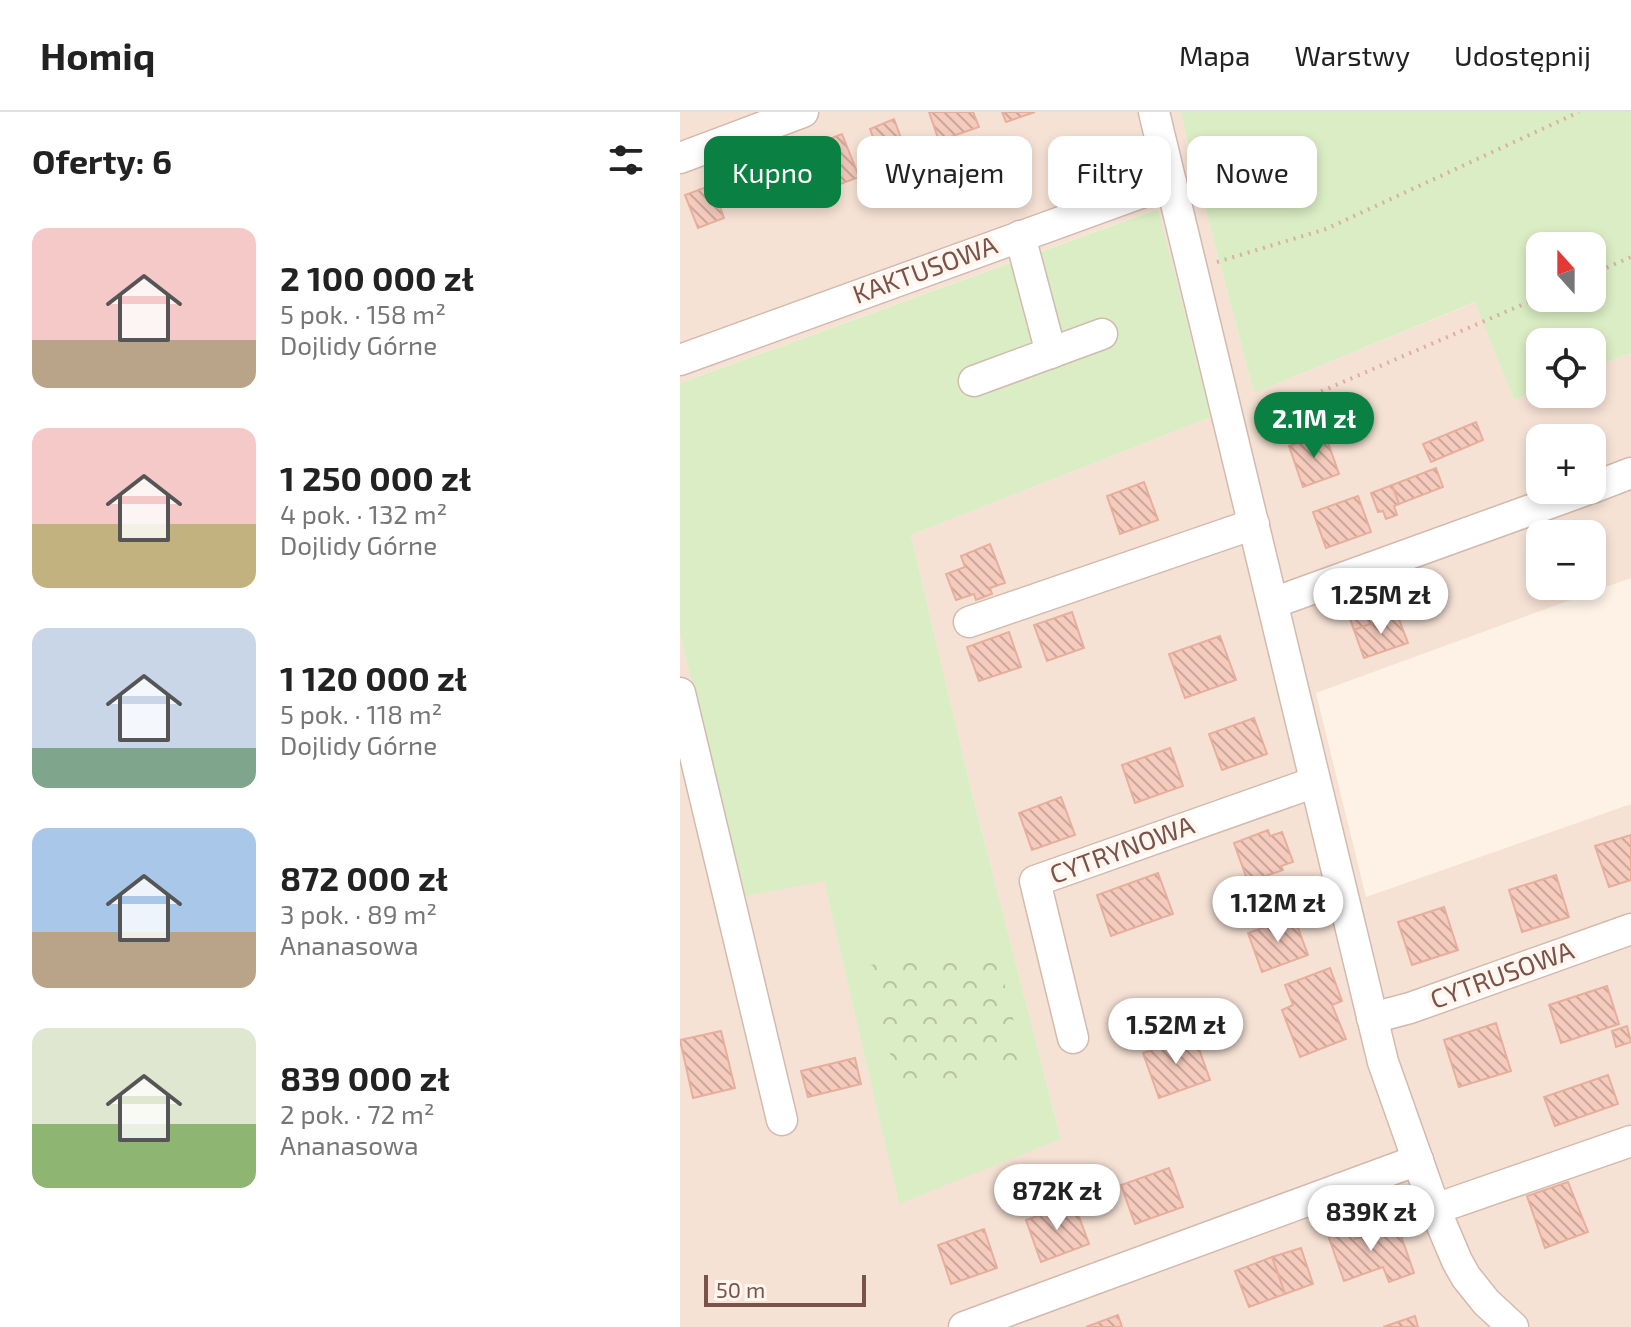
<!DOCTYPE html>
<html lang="pl">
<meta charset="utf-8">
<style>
:root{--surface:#fff;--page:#f6f6f6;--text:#222;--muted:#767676;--line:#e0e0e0;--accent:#0b8043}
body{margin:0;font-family:"Exo 2",sans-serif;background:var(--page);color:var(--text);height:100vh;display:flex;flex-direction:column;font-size:30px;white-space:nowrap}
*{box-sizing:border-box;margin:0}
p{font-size:26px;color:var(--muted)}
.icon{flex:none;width:44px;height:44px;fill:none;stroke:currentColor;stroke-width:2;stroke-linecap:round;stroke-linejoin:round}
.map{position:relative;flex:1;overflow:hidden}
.drawer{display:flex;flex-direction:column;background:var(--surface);width:680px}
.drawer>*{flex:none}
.guide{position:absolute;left:24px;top:24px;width:760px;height:72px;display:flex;gap:16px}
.needle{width:52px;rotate:339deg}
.tools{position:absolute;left:846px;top:120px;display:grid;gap:16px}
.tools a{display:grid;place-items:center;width:80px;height:80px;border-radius:16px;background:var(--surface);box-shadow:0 4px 12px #0003;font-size:40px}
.scale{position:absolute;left:24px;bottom:20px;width:162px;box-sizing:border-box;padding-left:8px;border:4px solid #795349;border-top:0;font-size:22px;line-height:28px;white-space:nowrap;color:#795349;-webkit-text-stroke:6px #fff6ef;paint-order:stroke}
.price{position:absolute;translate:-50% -68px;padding:0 18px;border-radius:28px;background:#fff;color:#222;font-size:26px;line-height:52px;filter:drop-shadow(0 2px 4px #0008)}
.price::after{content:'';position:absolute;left:50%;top:48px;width:24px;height:18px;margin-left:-12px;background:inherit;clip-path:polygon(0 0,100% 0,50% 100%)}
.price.on{background:var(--accent);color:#fff}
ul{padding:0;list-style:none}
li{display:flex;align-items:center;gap:24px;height:200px;padding:0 32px}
li span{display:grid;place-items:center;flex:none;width:224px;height:160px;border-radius:16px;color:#555}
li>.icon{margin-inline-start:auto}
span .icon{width:96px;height:96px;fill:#fffc;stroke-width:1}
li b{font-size:34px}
h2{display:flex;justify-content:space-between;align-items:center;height:96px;padding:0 32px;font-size:34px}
.chip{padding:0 28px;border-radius:16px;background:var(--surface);box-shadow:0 4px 12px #0003;font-size:28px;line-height:72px}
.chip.on{background:var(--accent);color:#fff}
header{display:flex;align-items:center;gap:48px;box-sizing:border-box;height:112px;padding:0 40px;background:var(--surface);border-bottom:2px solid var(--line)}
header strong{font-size:38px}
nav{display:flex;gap:44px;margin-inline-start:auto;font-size:28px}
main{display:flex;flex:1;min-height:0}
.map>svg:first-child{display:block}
</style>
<header>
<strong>Homiq</strong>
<nav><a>Mapa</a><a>Warstwy</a><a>Udostępnij</a></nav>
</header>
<main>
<section class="drawer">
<h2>Oferty: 6<svg class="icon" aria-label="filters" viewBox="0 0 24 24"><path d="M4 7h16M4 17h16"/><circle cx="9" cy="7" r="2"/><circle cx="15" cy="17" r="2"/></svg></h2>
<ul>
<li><span style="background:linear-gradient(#f6c9c9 70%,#b9a48a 0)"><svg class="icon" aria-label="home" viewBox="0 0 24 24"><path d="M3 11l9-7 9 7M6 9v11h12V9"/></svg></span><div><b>2 100 000 zł</b><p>5 pok. · 158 m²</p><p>Dojlidy Górne</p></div></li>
<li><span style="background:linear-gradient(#f6c9c9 60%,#c2b280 0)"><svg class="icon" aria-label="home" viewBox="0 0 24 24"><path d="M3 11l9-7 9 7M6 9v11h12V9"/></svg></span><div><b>1 250 000 zł</b><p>4 pok. · 132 m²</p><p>Dojlidy Górne</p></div></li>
<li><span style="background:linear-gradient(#c9d6e8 75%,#7fa58c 0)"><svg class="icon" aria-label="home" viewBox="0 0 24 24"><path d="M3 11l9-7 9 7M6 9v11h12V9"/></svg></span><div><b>1 120 000 zł</b><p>5 pok. · 118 m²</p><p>Dojlidy Górne</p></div></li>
<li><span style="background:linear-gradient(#a9c7e8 65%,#b9a48a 0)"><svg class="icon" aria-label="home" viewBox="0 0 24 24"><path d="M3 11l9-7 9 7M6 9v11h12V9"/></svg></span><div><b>872 000 zł</b><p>3 pok. · 89 m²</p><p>Ananasowa</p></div></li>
<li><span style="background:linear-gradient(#dfe7d0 60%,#8fb573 0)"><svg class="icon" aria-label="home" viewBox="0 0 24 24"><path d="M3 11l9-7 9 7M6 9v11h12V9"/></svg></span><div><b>839 000 zł</b><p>2 pok. · 72 m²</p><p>Ananasowa</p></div></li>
</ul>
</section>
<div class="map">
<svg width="951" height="1215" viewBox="0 0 951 1215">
<defs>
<pattern id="forest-crowns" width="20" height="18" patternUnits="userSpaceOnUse" patternTransform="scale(2)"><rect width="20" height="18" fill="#daedc4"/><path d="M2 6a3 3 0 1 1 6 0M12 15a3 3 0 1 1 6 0" fill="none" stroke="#b6c3a1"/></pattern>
<pattern id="building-back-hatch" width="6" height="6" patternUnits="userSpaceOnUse" patternTransform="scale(2)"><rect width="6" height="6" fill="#f5cbbd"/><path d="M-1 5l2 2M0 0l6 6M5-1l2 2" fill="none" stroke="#cba79c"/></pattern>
</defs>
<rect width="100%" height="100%" fill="#fef2e7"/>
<path fill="#f6e2d5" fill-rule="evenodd" d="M0 0H500L574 281 796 190 834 288 860 277V282H912V256L951 241V466L636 581 686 785 951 692V1215H0V522L63 785 144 768 219 1091 381 1027 291 677 231 423 531 305 477 97 0 271ZM860 326H912V378H860ZM860 422H912V474H860Z"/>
<g fill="#daedc4" fill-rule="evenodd">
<path d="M500 0H951V241L912 256V230H860V277L834 288 795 190 574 281ZM860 134H912V186H860Z"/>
<polygon points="478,97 531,305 231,423 291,677 381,1027 219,1092 144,769 63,785 0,522 0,271"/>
</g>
<polygon fill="url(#forest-crowns)" points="316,838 343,946 220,983 189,853"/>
<g fill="url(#building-back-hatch)" stroke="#e8ae9c" stroke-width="2">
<polygon points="249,0 293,0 299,15 259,29"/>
<polygon points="322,0 355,0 326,10"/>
<polygon points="214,7 227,43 203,52 190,17"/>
<polygon points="162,22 179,65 147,77 131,34"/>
<polygon points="107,57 115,79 79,95 70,69"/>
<polygon points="32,73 44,106 18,116 5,83"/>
<polygon points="796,310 803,328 751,350 743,332"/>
<polygon points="645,322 659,362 623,375 609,334"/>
<polygon points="756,356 763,375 719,392 712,373"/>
<polygon points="464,370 478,408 440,422 427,384"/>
<polygon points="712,373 719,392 714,394 717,403 706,407 703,399 698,400 691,381"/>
<polygon points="678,384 691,420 646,436 633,400"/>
<polygon points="310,432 325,471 310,476 312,482 296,488 294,482 276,488 266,462 285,455 281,444"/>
<polygon points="704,476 714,503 674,518 664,490"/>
<polygon points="392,500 404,536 367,549 354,513"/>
<polygon points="717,502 728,531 684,546 674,518"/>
<polygon points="329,520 341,555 299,569 287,535"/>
<polygon points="540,524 556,568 505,586 489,542"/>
<polygon points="574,606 587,642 542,658 529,622"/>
<polygon points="490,636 503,674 455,691 442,653"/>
<polygon points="381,685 395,723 352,738 339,701"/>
<polygon points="588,718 590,724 602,720 613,750 601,754 603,758 568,770 554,731"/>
<polygon points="951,723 951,768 929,775 915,734"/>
<polygon points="478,761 493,802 431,824 417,783"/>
<polygon points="876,763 889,805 842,820 829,778"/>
<polygon points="764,795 778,838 732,853 718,810"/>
<polygon points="614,805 628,843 582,860 568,821"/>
<polygon points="650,856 662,889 652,893 666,927 620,945 602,898 613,893 605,873"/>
<polygon points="927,874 939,912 881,931 869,893"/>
<polygon points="816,911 831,959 779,975 764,928"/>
<polygon points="947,914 951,930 936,935 932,919"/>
<polygon points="41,919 55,976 13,986 0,928"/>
<polygon points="514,923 530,968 479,986 463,941"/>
<polygon points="175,946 181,972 128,985 121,959"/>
<polygon points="928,963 938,992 875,1014 864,985"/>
<polygon points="489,1056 503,1095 455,1112 441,1073"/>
<polygon points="888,1070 908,1120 865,1136 847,1084"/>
<polygon points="394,1091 409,1132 361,1150 346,1108"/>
<polygon points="717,1112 734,1161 709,1170 703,1155 664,1169 648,1123 671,1114 675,1127"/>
<polygon points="304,1117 317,1156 271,1172 258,1133"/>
<polygon points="621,1136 633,1172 605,1182 592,1145"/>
<polygon points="592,1145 605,1182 569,1195 555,1159"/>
<polygon points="438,1203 442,1215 406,1215"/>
<polygon points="735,1204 738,1215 703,1215"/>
</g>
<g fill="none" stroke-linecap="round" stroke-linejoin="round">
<g stroke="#d3baae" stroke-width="33">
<g id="minor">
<polyline points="474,0 703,950 755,1097 777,1149 786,1165 806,1190 833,1215"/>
<polyline points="0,46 123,0"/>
<polyline points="340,124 371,241"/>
<polyline points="0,248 491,70"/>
<polyline points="294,269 422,222"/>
<polyline points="912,376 951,361"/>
<polyline points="593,491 906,378"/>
<polyline points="289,510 574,412"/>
<polyline points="0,581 102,1008"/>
<polyline points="692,906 730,896 951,817"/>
<polyline points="393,926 355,769 635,670"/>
<polyline points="755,1097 951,1029"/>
<polyline points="284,1215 738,1048"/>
</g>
</g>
<g stroke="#daaea0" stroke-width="4" stroke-dasharray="2 6" stroke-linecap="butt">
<polyline points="537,150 646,117 899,0"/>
<polyline points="912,162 951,145"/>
<polyline points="575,308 860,185"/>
</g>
<use href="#minor" stroke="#fff" stroke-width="30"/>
</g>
<g text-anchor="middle" stroke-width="8" stroke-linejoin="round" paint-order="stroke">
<g font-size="26" fill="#795349" stroke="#fff6ef">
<text transform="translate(245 158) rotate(-20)" y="9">KAKTUSOWA</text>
<text transform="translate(442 738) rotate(-20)" y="9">CYTRYNOWA</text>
<text transform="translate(822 863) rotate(-20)" y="9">CYTRUSOWA</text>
</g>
</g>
</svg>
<div class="tools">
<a><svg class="needle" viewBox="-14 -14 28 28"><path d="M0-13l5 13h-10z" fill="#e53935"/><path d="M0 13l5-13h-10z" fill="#767676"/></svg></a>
<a><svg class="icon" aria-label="locate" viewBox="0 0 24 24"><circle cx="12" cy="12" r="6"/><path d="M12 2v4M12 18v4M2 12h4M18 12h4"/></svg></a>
<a>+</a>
<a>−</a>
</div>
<div class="scale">50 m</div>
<b class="price on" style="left:634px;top:348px">2.1M zł</b>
<b class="price" style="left:701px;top:524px">1.25M zł</b>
<b class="price" style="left:598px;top:832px">1.12M zł</b>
<b class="price" style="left:496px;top:954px">1.52M zł</b>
<b class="price" style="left:377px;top:1120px">872K zł</b>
<b class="price" style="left:691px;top:1141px">839K zł</b>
<div class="guide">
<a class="chip on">Kupno</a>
<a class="chip">Wynajem</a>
<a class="chip">Filtry</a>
<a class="chip">Nowe</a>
</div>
</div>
</main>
